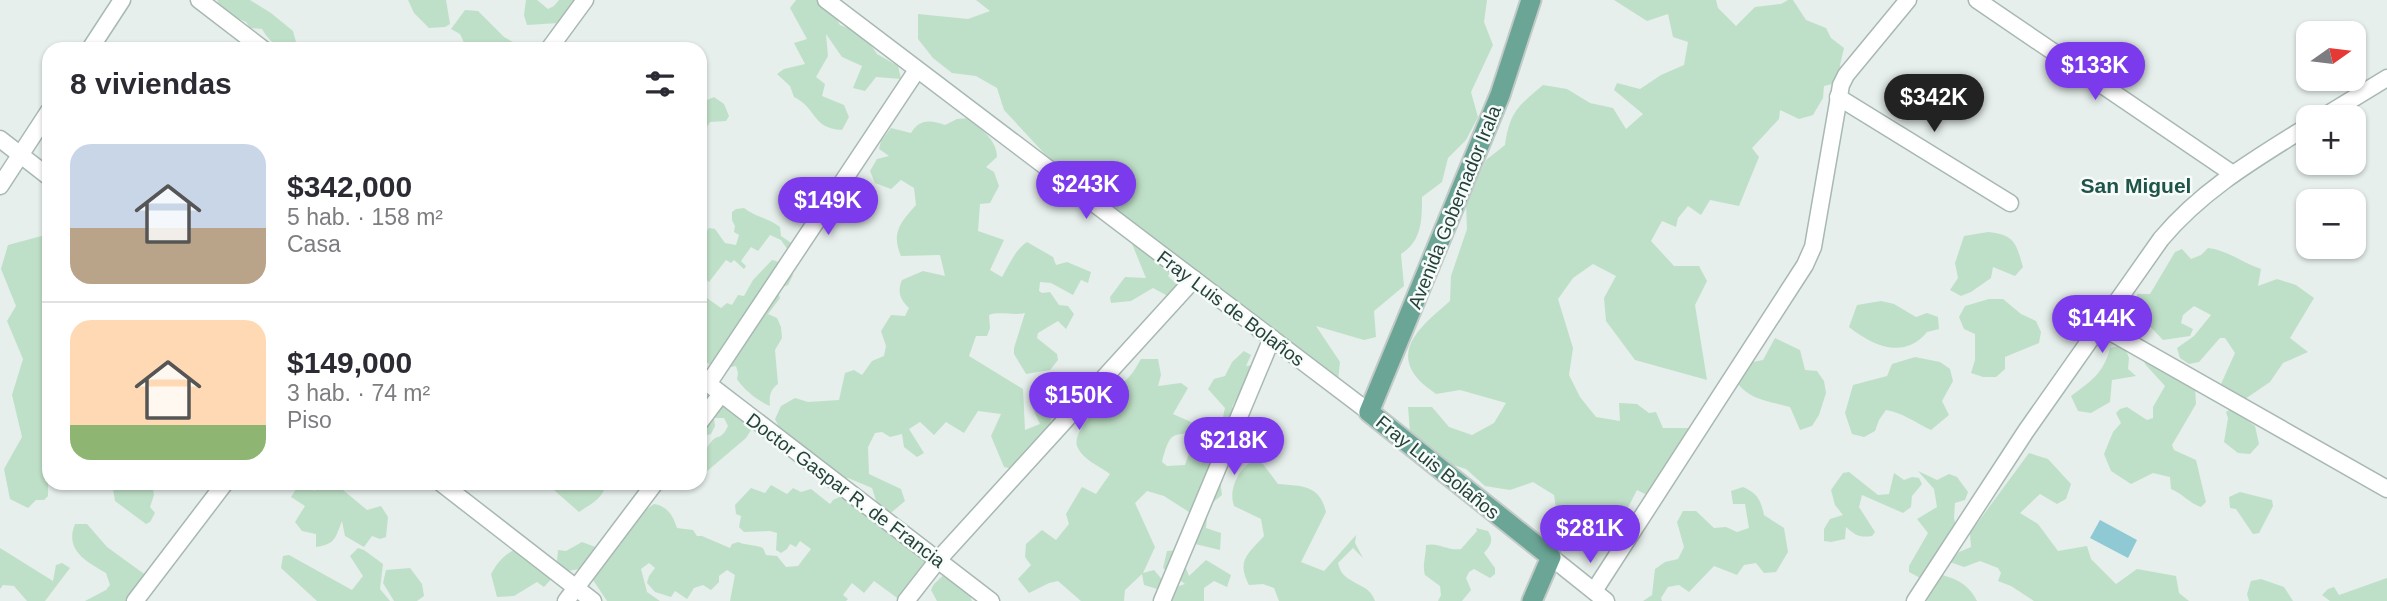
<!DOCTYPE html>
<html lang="es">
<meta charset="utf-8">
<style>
:root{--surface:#fff;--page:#f2f2f3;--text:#2b2b33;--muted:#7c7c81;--line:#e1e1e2;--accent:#7c3aed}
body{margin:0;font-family:Helvetica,sans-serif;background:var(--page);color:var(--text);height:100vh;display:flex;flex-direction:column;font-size:26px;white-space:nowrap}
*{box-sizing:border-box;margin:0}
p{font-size:23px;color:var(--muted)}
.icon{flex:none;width:38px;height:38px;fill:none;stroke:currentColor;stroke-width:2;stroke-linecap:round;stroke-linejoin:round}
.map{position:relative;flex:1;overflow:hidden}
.panel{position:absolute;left:42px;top:42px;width:665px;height:448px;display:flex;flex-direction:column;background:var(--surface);border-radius:21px;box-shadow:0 2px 5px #0004}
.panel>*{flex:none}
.needle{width:46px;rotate:76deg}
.tools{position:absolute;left:2296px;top:21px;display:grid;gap:14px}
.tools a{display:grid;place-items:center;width:70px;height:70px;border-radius:14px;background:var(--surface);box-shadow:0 2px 5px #0004;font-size:35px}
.price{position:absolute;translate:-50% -60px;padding:0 16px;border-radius:24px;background:var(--accent);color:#fff;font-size:23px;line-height:46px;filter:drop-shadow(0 2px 4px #0008)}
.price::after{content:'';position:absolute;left:50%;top:42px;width:21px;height:16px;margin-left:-10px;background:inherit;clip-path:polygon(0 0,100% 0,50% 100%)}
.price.current{background:#222;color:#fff}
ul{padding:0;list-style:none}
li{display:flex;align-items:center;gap:21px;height:175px;padding:0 28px}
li+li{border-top:2px solid var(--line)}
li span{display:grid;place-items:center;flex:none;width:196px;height:140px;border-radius:21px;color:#555}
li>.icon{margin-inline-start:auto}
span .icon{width:84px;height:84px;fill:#fffc;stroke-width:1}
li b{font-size:30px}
h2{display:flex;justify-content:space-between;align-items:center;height:84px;padding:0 28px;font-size:30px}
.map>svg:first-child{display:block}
</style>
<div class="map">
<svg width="2387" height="601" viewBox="0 0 2387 601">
<rect width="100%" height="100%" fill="#e6efeb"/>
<g fill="#bfe0c8">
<path d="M217 0H250L271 13 293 31 296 42 291 49C278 49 268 40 262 29L250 28 246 22 223 12Z"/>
<polygon points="408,0 446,0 450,24 445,27 429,28 414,13"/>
<polygon points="526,0 537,0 548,9 554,6 559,0 576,0 559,23 527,25 524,15"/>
<path d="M796 0H822L828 3 840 25 863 34 877 54 898 66 901 79 876 77 865 91 853 88 862 66 842 57 826 34 828 56 816 77 825 84 822 96 844 105 849 117 842 130C811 128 818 109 794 97L790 86 777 74 784 69 805 64 794 43 807 39 790 8Z"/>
<path d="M976 0H1487L1484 22 1493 45 1471 92 1478 117 1466 140 1448 158 1442 182 1422 197C1422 220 1422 241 1401 254L1404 286 1374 311 1376 337 1364 340 1316 326 1340 362 1338 381 1286 349 1253 337 1236 312 1174 266 1168 276 1185 292 1184 305 1153 288 1131 301 1111 303 1110 297 1125 277 1146 278 1128 234 1113 217 1116 192 1103 173 1054 164 1004 110 997 88 976 76 952 73 933 58 918 39V14L968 19 990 11Z"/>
<path d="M1614 0H1716L1718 8 1736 26 1755 7 1781 4 1788 0H1793L1806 20 1826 28 1831 38 1844 48 1840 65 1845 81 1824 86 1823 98 1813 115 1799 119 1780 110 1779 119 1752 148 1759 157 1739 206 1710 200 1701 215 1688 206 1678 218 1676 227 1662 221 1651 241 1674 266H1699L1707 281 1695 305 1707 380 1635 360 1606 321 1604 298 1616 276 1593 264 1573 278 1558 299 1573 348 1569 375 1580 397 1596 417 1620 421 1619 403 1637 404 1649 413 1656 412 1663 428H1688L1691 446 1649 496 1637 490 1619 525 1579 538 1558 521 1554 495 1533 482 1510 490 1485 486 1466 469 1418 454 1410 432 1408 407H1432L1449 427 1472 435 1494 423 1506 403 1460 390 1436 394C1430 389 1423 385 1418 379 1390 347 1428 321 1450 301L1451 276 1467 229 1466 205 1486 160 1505 145C1510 112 1517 107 1543 85L1567 89 1590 103 1613 108 1626 129 1643 114 1614 90 1617 83 1640 89 1661 75 1684 65 1688 42 1673 37 1668 14 1647 21Z"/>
<polygon points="465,10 478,11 504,37 526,49 467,49 460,34 451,29"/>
<polygon points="714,97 724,104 729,116 726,121 710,122 700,138 700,103"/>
<path d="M969 118C981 129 997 140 997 157L986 167 994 172 999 186 990 203 980 204 978 231 1004 240 990 270 1002 277C1009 265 1015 250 1027 242L1053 257 1056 265 1067 262 1091 272 1088 283 1081 280 1073 295 1051 283 1040 282 1039 291 1042 293 1050 292 1059 305 1068 306 1074 314 1066 329 1058 321 1038 333 1037 338 1057 354 1058 360 1050 370 1026 374 1014 354V348L1025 313C1012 316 1001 311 989 315L990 328 987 336H976L969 356 1023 389 1025 430 1040 424 1029 400 1053 412 1043 450 1028 472 1004 467 991 436 1001 414 978 411 964 433 946 422 934 435 920 422 909 429 924 453 917 457 904 447 902 434 890 437 882 432 875 433 868 447 869 474 901 489 905 501 892 512 879 510 872 488 848 478H832L786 442 775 419 781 406 795 398 808 402 839 400 845 373 854 370 862 375 872 361 884 356 886 346 881 331 891 315 905 316 909 308C900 299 897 292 902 280L923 271 945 276 940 255 901 256C891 233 900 223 916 205L914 188 901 180 891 189 875 183 870 171 877 159 889 156 879 149 881 141 891 128 911 133C920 119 930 120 945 125L957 119Z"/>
<path d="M744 208C755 217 769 218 780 227L781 236 797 247 790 253 781 240 770 235 758 251 751 247 741 261 746 266 744 269 734 260 731 263 726 260 709 282 704 278 700 282V240L709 228 715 229 725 243 736 245 739 235 734 232 735 226 732 220V212L736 209Z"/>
<path d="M1988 232C2015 235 2016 243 2023 267L2015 276 1993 267 1991 278 1971 292 1961 296 1950 290 1958 278 1955 263 1964 236Z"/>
<polygon points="49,234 48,496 44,500 36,500 28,508 10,499 4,469 22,437 12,395 23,359 7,321 16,306 1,269 8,245"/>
<path d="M2208 248C2227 250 2243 263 2261 269L2258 286 2277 279 2296 285 2314 298 2290 338 2308 352 2283 363 2270 382 2245 399 2221 384 2235 353 2225 338H2220L2199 362 2189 364 2180 358 2177 348 2194 336 2211 315 2194 306 2183 315 2181 323 2193 329 2190 336 2163 340 2139 315 2137 294H2150L2175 252 2182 249 2191 259 2201 255Z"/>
<path d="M772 260C780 262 790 266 793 275L788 285 780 288 779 295 780 298 768 314 777 318 781 327 782 338 775 350 778 384C770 390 769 396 770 406 758 401 744 390 737 379L738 373 736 366 722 369 705 362C697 346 698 331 707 317L700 311V293L721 308 727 303 732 305 738 295 744 296 753 280Z"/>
<polygon points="1989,299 2003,299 2021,314 2036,321 2041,332 2039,343 2005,357 2005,369 1996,377 1983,377 1971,373 1975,360 1975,334 1964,329 1959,317 1965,306"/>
<path d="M1881 301 1894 304 1916 317 1927 313 1938 317 1939 329 1927 332C1904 360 1873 346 1849 327L1857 305Z"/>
<path d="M1775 338 1800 350 1805 370 1817 371 1824 381 1826 393 1819 415 1812 426 1800 430 1790 407C1765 400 1746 400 1733 376L1738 365 1763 360Z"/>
<path d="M2124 345 2129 358 2128 369 2136 376 2112 380 2110 402 2091 413 2078 411 2071 396C2090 382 2104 373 2110 348Z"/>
<path d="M1244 351 1251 355 1246 366 1254 365 1232 407 1242 416 1231 433 1233 457 1218 466 1222 495 1208 506 1206 528 1221 533 1220 550 1191 543 1189 512 1164 496 1147 491 1135 503 1155 547 1143 573 1154 570 1170 589 1185 584 1163 568 1167 551 1179 550 1189 576 1206 560 1231 575 1227 587 1214 581 1204 588V601H1166L1167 592 1144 585 1142 574 1125 590 1124 601H1081L1058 581 1049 583 1029 593 1018 579 1031 565 1025 557 1026 544 1042 530 1056 540 1069 524 1066 514 1082 487 1096 494 1110 474C1099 466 1082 459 1077 446 1071 427 1117 390 1129 377 1134 372 1137 365 1141 359H1158L1161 375 1158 386 1181 383 1188 388 1173 414 1202 427 1205 432C1172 436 1171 428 1162 462L1167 466 1185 465 1192 444 1220 431 1225 408 1208 389 1214 379 1225 376 1232 362Z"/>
<path d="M1915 357 1940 362 1950 369 1953 381 1942 401 1949 415 1931 430C1916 423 1901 412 1886 410L1879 420 1875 431 1864 437 1852 434 1845 413 1853 385 1887 376 1892 364Z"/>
<path d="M2143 358 2195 386 2196 404 2172 445 2174 450 2196 460 2206 502 2201 507C2189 503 2183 494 2171 489L2170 477 2153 473 2131 484 2111 471 2104 454 2113 432 2121 423 2116 413 2120 409 2127 407 2147 420 2153 418V407L2165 386 2145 364Z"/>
<path d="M700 382 757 420 746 438 706 472 700 469C700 461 705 449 711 442 718 433 720 442 728 426L724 418H714L715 426 711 434 700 437Z"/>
<polygon points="2231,409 2255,426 2259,444 2250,454 2238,453 2224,442 2228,418 2226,412"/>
<polygon points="2029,453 2048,459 2071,484 2066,499 2057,504 2040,494 2020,513 2038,524 2058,551 2087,546 2091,559 2116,584 2137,569 2176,576 2179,593 2189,601 2034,601 2011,586 1998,581 2001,573 1998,568 1980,561 1964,567 1950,562 1959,552 1971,547 1970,533"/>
<path d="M1254 460 1263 464 1278 484C1302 486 1320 485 1326 512L1301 562 1324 571 1356 535 1355 543 1363 558 1353 548 1338 563C1339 566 1340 571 1343 574 1353 585 1370 585 1375 601H1279L1274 588 1263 584 1249 585C1236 560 1248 554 1264 536L1261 519 1234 506C1228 489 1239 468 1254 460Z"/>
<polygon points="1918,471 1937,480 1949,474 1957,477 1968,492 1965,500 1955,503 1954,518 1957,531 1937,569 1920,578 1909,572 1909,566 1928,533 1917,519 1937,507 1934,489"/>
<path d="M1849 472 1878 495 1889 494 1894 473 1904 480 1912 477 1919 478 1922 484 1912 496 1911 507 1903 513 1862 495 1859 507 1875 532 1872 536C1859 538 1855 535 1846 527L1845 539 1831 542 1824 541V529L1830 519 1843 515 1835 505 1831 490 1843 473Z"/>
<polygon points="112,483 152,483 154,495 150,507 155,513 150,522 146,524 115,501"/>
<path d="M300 483H309L314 491 327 483H342L343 490 367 510 381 506 388 517 386 537 380 539 372 536 364 547 345 536 342 521C335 538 336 544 316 547V534L302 531 295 522 305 506 291 497Z"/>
<path d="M546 483H606C604 498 591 504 579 512Z"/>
<path d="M771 485 787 494 793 488 801 492 811 489 830 504 833 500 848 493 923 554 932 569 900 600 874 581 864 593 852 583 843 595 848 599 846 601H730L735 575 727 570 719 576V582L711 590 703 585 694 588 687 599 675 591 671 597 655 592 647 583 649 576 655 568 649 563 641 569 647 592 660 601H607L585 568 557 573 544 587 537 582 514 596 497 597 491 574C499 560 504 555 519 547L548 563 557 561 558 550 566 551 582 542 598 548 636 510 644 511 654 504C667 506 673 515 677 528L693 530 697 536H702L730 548 732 544 738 542C747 546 754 544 763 548L766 555 777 556 786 567 798 566 811 549 800 541 796 547 790 544 787 549 781 553 776 550 777 533 770 531 744 532 739 527 741 516 736 514 735 505 751 488 765 493Z"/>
<path d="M1743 487C1757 493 1761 500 1764 515L1784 528 1788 552 1776 572 1764 573 1756 563 1744 565 1737 575 1714 566 1689 592 1679 585 1668 587 1661 598 1662 601H1643L1652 595 1655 569 1665 562 1678 559 1684 547 1677 522 1683 511H1696L1714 528 1726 527 1737 532 1749 528 1745 504H1733L1731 491Z"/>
<polygon points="2240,492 2272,500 2273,506 2259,533 2253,534 2236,509 2230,508 2229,497"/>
<path d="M75 524H87L107 547 147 576 132 601H85L106 590 110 585 106 573C87 562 64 550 75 524Z"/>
<path d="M1476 528 1488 531C1494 540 1491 545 1484 553L1495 568V574L1490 578 1474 569 1469 572 1466 578 1471 590 1462 601H1438L1441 595 1440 586 1425 575C1422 564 1426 557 1426 545 1438 542 1448 551 1461 549L1477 531Z"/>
<polygon points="0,548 53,581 56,565 62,563 70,568 45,601 27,601 14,586 3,585 0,589"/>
<polygon points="358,548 364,550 383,564 380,589 390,601 317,601 281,568 283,556 289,555 352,590 363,576 350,556"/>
<polygon points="410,568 422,584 424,596 417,601 394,601 383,583 386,570"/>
<polygon points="948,571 966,587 972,601 937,601 931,590 934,584"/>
<path d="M1939 574C1957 579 1968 584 1977 601H1927L1925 583Z"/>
<polygon points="2387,578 2387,601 2330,601 2322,595 2328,589 2334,587 2339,595"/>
<polygon points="2261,579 2284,587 2293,601 2249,601 2247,594 2251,581"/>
</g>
<polygon fill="#8ec9d4" points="2100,520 2137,540 2128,558 2090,538"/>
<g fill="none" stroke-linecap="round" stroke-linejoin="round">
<g stroke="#a8b8b2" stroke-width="19">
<g id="minor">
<polyline points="199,0 263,49"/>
<polyline points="826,0 1369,412"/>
<polyline points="1977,0 2233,174"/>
<polyline points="90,49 122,0"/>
<polyline points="549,49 585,0"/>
<polyline points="1838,97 2010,203"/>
<polyline points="2323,117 2387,78"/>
<polyline points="0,139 49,177"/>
<polyline points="0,186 49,111"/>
<polyline points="2100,326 2387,489"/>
<polyline points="702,379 991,601"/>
<polyline points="708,384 917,70"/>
<polyline points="700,422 721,394"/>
<polyline points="441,483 593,601"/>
<polyline points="1551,557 1606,601"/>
<polyline points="1594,591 1805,265 1813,247 1841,85 1846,75 1908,0"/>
<polyline points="135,601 225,483"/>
<polyline points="566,601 655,483"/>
<polyline points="906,601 938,560 1194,279"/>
<polyline points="1162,601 1272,338"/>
<path d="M1915 601 2026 431 2161 239C2202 190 2255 159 2308 126"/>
</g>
</g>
<g stroke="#c2cac8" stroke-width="23">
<polyline id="major" points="1531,0 1500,95 1369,412 1551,557 1532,601"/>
</g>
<use href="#minor" stroke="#fff" stroke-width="16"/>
<use href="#major" stroke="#6aa596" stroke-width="19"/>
</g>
<g text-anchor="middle" stroke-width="5" stroke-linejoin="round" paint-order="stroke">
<g font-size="19" fill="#24423a" stroke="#f7fbf9">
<text transform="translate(1454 207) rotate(-68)" y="7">Avenida Gobernador Irala</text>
<text transform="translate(1231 308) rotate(37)" y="7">Fray Luis de Bolaños</text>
<text transform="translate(1438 467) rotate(39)" y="7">Fray Luis Bolaños</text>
<text transform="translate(846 490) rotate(37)" y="7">Doctor Gaspar R. de Francia</text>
</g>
<g font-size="21" font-weight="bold" fill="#1f5548" stroke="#f7fbf9">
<text x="2136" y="193">San Miguel</text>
</g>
</g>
</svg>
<div class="tools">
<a><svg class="needle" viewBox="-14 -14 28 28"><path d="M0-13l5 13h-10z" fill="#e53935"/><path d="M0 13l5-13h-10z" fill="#7c7c81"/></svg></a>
<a>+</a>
<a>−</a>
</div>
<b class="price" style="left:2095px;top:102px">$133K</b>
<b class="price current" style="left:1934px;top:134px">$342K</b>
<b class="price" style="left:1086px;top:221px">$243K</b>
<b class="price" style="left:828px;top:237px">$149K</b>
<b class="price" style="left:2102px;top:355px">$144K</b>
<b class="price" style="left:1079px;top:432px">$150K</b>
<b class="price" style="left:1234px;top:477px">$218K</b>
<b class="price" style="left:1590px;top:565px">$281K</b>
<section class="panel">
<h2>8 viviendas<svg class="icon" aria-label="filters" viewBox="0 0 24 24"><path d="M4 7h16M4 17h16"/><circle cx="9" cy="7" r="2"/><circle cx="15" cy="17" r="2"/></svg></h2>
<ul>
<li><span style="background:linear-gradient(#c9d6e8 60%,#b9a48a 0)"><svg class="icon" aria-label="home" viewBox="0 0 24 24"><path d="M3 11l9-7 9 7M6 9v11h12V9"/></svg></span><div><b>$342,000</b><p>5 hab. · 158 m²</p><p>Casa</p></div></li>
<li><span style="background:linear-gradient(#ffd9b3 75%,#8fb573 0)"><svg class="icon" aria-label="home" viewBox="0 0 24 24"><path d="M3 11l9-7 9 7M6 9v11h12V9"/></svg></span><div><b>$149,000</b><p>3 hab. · 74 m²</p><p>Piso</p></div></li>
</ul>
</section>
</div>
